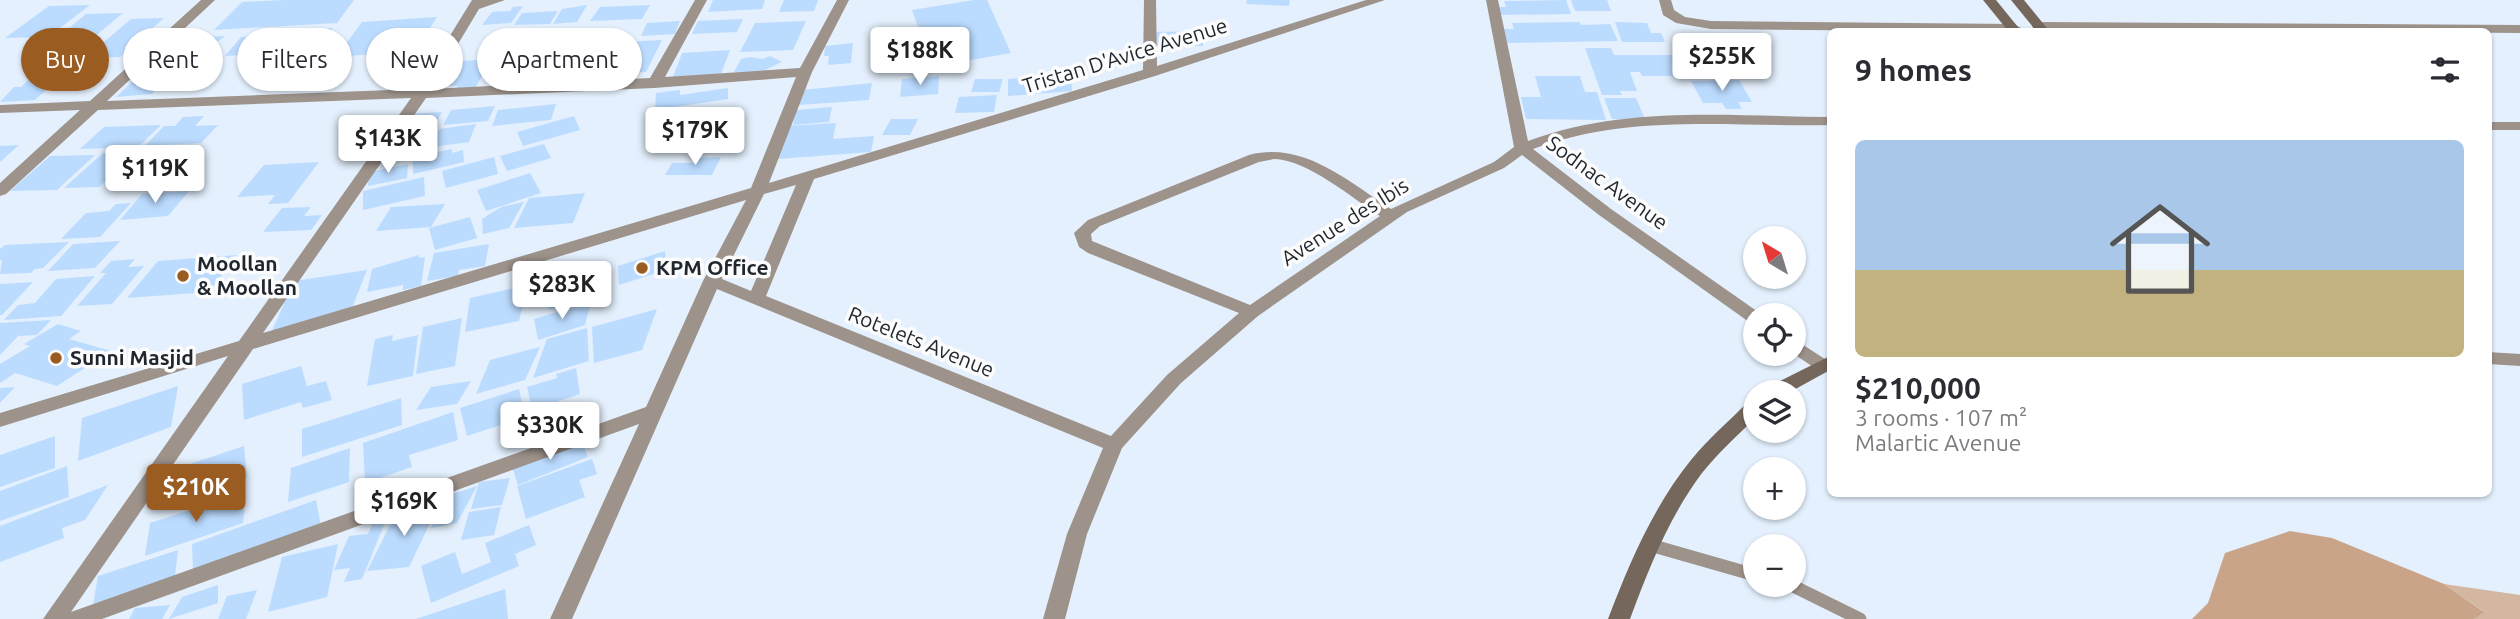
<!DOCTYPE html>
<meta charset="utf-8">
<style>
:root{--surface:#fff;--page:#f2f2f3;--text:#2b2b33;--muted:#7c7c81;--accent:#9b5c22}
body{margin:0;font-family:Ubuntu,sans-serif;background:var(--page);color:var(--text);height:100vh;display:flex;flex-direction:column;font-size:26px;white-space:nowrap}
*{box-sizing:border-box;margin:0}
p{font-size:23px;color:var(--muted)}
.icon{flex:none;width:38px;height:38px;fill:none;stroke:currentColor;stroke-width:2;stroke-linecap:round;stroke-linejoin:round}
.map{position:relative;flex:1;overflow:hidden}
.sheet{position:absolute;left:1827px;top:28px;width:665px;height:469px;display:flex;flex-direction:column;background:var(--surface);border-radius:10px;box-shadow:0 2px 5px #0004}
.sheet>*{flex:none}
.top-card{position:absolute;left:21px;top:28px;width:665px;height:63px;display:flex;gap:14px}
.needle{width:46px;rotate:322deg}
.controls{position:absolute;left:1743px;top:226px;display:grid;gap:14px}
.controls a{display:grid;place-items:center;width:63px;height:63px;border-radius:50%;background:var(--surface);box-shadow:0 2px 5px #0004;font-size:35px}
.price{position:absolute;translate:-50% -60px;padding:0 16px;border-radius:7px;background:#fff;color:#222;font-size:23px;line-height:46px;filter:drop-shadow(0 2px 4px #0008)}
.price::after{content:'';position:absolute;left:50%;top:42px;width:21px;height:16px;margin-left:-10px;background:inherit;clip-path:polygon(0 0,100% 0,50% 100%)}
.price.selected{background:var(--accent);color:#fff}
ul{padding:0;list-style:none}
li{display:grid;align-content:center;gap:14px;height:371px;padding:0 28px}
li span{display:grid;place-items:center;height:217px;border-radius:10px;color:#555}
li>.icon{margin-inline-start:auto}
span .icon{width:126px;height:126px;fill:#fffc;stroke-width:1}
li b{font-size:30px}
h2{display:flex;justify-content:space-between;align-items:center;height:84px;padding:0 28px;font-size:30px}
.chip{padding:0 24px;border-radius:32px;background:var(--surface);box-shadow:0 2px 5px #0004;font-size:24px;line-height:63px}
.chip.selected{background:var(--accent);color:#fff}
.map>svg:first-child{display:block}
</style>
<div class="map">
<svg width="2520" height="619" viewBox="0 0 2520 619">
<rect width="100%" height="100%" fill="#e4f0fd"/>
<polygon fill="#d4b7a1" points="2444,584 2520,595 2520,619 2474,619 2483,611"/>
<polygon fill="#c9a488" points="2290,531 2332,538 2444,584 2484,612 2474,619 2192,619 2208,603 2225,553"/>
<g fill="#bcdcff">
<polygon points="283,0 354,0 337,23 214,30 242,2"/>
<polygon points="713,0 765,0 762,9 708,12"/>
<polygon points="784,0 818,0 814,11 779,12"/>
<polygon points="974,0 987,0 1011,53 932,67 912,10"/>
<polygon points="1247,0 1290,0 1289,6 1246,4"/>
<polygon points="1566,0 1571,14 1498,15 1496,7 1506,7 1504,1"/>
<polygon points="1571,0 1607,0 1611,11 1575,11"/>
<polygon points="90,5 48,37 5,38 49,6"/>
<polygon points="587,5 577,22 553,24 562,9"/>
<polygon points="650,5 642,19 590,21 600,7"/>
<polygon points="523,6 511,23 482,25 492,12 510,11 513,7"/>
<polygon points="558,11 550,24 514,25 522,13"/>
<polygon points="123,13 93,38 56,39 86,14"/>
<polygon points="437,17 428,31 413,32 399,52 336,57 362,22"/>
<polygon points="164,18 120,57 85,58 131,19"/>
<polygon points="743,19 737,32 692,34 698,21"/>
<polygon points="680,21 675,34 641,36 647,23"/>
<polygon points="806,21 793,50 740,52 755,23"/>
<polygon points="1580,22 1581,25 1610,24 1618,41 1506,43 1501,29 1514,29 1512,23"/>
<polygon points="1615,22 1647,23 1651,33 1661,33 1665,42 1622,42"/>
<polygon points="333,28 319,46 276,49 291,31"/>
<polygon points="567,28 554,47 541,48 546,39 529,40 523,49 503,50 517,30"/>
<polygon points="1203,31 1203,46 1153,46 1154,32"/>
<polygon points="283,34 269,53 225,56 241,37"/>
<polygon points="225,36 202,54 188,56 182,53 165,54 183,38"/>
<polygon points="662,40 646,72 603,74 621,42"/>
<polygon points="853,43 851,63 828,65 829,56 824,56 825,46"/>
<polygon points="1687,46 1723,46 1735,68 1727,68 1729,73 1712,73 1707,63 1696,63"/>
<polygon points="1585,48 1611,48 1614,55 1679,55 1689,76 1642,76 1640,72 1630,72 1637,91 1620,91 1622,95 1602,95"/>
<polygon points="730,50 721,74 673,77 682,53"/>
<polygon points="542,55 535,72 487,76 495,59"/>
<polygon points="770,56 782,62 757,74 734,72 741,59 751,57 763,59"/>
<polygon points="493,59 473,91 454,93 458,86 445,86 454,72 438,73 445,62"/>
<polygon points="186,62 152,94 116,97 151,64"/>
<polygon points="69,69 35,100 0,102 14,87 21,87 39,70"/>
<polygon points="214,69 195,90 159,91 179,71"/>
<polygon points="1071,74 1072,91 1008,96 1008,79"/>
<polygon points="939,76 938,94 900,97 902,79"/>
<polygon points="1535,76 1580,76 1585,92 1597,92 1606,120 1526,119 1521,97 1541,97"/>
<polygon points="975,79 1003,79 999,92 971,92"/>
<polygon points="1739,80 1752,102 1738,102 1742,109 1726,109 1722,103 1703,103 1691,81"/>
<polygon points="872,83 869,100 799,105 802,90"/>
<polygon points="728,88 728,99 655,110 656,93 680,90 680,95"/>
<polygon points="997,95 994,112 955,113 959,97"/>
<polygon points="1604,98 1636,98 1645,119 1612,119"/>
<polygon points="556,104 551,120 492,126 498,110"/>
<polygon points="495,106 488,121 443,125 451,110"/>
<polygon points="832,107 829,122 793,125 796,110"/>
<polygon points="442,112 433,128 398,131 408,114"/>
<polygon points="696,112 710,138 669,150 656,123"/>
<polygon points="204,116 195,126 218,125 201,143 145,146 164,126 175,126 183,117"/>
<polygon points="574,116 580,130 523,146 517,132"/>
<polygon points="891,119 918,119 910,135 882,135"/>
<polygon points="836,123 833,139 874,136 871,152 778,159 786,126"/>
<polygon points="476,124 469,142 432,147 439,129"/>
<polygon points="161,125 138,147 80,149 104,127"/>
<polygon points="431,131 423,151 414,152 412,156 383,161 392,136"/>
<polygon points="544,144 551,158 507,171 500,156"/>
<polygon points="19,145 0,162 0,146"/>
<polygon points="452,149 452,153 463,150 464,162 413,174 413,157"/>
<polygon points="137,152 99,187 64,188 103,153"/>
<polygon points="95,155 57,190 10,191 50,156"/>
<polygon points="494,157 498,174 446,188 442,171"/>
<polygon points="721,157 712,175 665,175 672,163 694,163 696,158"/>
<polygon points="319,162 288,203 268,204 275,195 237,197 264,165"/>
<polygon points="408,164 407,178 368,186 369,172"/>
<polygon points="530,173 541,193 486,211 477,190"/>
<polygon points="424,177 425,196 363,210 363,191"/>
<polygon points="189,191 168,216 120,220 142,194"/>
<polygon points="585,193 573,223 514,228 529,198"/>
<polygon points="524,202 509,228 483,234 482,219 501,207"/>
<polygon points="131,203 100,237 61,239 86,213 109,211 116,204"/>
<polygon points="445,204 431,227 376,231 391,207"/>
<polygon points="311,207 304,216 322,215 311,230 263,232 282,208"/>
<polygon points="470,217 477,238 435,250 429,228"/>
<polygon points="120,241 95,268 48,271 73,244"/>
<polygon points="69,242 43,268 35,269 31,273 0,274 2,260 0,260 0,249 5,245"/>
<polygon points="489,244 485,266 459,270 458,276 427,281 434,253"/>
<polygon points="665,251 666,270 619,285 618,266"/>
<polygon points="237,255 209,292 127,298 158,261"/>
<polygon points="419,255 419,258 425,257 421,286 403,290 403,285 367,292 372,269"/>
<polygon points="135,259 128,267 144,266 112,304 77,306 106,273 100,273 111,261"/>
<polygon points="367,270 352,308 271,333 294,281"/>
<polygon points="579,273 591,296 549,310 543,293 550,291 547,284"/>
<polygon points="95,276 61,316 4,320 18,305 35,303 56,279"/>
<polygon points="33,282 2,315 0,315 0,284"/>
<polygon points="528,285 519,321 465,332 470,298"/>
<polygon points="591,302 585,325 538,340 534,319"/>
<polygon points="657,309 642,350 594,363 592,327"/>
<polygon points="462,318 455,366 416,374 423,327"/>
<polygon points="51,320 37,335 18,336 0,355 0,323"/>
<polygon points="58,324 81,331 69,339 111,351 57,386 15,373 0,383 0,364 30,346 24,344"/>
<polygon points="587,328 589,361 533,378 547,339"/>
<polygon points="393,335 392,341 418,335 413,376 367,386 375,339"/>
<polygon points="540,347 525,380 476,394 490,360"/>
<polygon points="301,366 307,386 326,381 332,400 303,408 301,402 244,420 242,384"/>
<polygon points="576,368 580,394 532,410 527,387 557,378 556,374"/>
<polygon points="471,381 457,404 416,410 431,387"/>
<polygon points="178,386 171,427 78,461 82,418"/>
<polygon points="15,387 0,403 0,388"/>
<polygon points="519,389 525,417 467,436 460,408"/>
<polygon points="401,398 402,425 302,457 302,429"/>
<polygon points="453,412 458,440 409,455 412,467 365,483 363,443"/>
<polygon points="55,436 55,468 0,487 0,455"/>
<polygon points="581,440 588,457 518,485 512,467"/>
<polygon points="244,446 247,478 160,508 161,489 175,484 175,469"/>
<polygon points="350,448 349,482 288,502 291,468"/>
<polygon points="592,459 597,474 579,480 585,497 526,519 517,486"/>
<polygon points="67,466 69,497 0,521 0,491"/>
<polygon points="510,478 502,505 471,509 479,482"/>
<polygon points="108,485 85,520 62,528 64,538 0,562 0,526"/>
<polygon points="477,486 457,523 431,528 450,495"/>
<polygon points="246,492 243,523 145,556 150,523"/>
<polygon points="442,498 409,567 367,571 395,515"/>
<polygon points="316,500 321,526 193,570 192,544"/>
<polygon points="501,507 494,535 461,540 469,512"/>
<polygon points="386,520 362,579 344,582 350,568 334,570 349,536 368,534 373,522"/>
<polygon points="529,525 536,545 515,554 519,566 431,603 421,566 455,552 462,574 491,562 485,543"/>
<polygon points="338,544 327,597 268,612 282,557"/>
<polygon points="178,550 175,577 93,605 98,576"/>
<polygon points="218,585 218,603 169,619 182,597"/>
<polygon points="505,589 508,619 416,619"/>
<polygon points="257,590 246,619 218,619 227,596"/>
<polygon points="170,605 162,619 129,619 135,608"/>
</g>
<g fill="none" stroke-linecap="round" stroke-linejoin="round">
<g stroke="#9d938b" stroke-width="13">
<polyline points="1650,545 1755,575"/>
<polyline points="1789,584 1860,619"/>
</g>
<g fill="#9d938b" fill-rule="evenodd">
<path d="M201 0H215L107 101 417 89 472 0H505L479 9 431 89 650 78 695 0H707L665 77 800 68 837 0H849L812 72 769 183 1143 70 1144 0H1156L1157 66 1366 0H1385L1155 76 814 179 766 296 1111 436 1167 375 1239 313 1088 253 1079 247 1074 233 1088 220 1249 155C1304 141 1347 181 1391 209L1494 162 1514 147 1486 0H1498L1528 141C1624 105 1729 116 1830 117V125C1730 127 1629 113 1533 149L1611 209 1761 314 1755 315V324L1749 322 1599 215 1522 155 1504 168 1407 212 1258 316 1181 383 1122 448 1087 534 1065 619H1043L1067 534 1103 448 717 289 572 619H550L639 424 102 619H43L228 356 0 427V413L239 341 411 98 98 110 6 194 0 196V183L80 110 0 113V105L90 101ZM796 77 751 188 263 333 426 98 654 88ZM1274 159C1308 160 1352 198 1380 216L1250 305 1092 241 1091 234 1100 226 1259 162ZM796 185 751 291 722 279 764 194ZM746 200 703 281 646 407 71 612 253 349Z"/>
<polygon points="1659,0 1671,0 1674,10 1685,17 1711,21 2014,24 2021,28 2016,32 1711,29 1676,23 1663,15"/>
<polygon points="2039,22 2520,25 2520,33 2034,29 2032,26"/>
<rect x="2488" y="122" width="32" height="8"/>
<polygon points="1794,339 1828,361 1828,369 1816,369 1794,354"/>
<polygon points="2488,352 2520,354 2520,366 2488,364"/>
</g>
<g fill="#75675c" fill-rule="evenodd">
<polygon points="1983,0 1996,0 2022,32 2009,32"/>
<polygon points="2011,0 2024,0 2050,32 2037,32"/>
<polygon points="1830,356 1830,370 1790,392 1766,392 1768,387"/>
<path d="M1755 400V418C1737 436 1718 453 1702 473 1669 517 1649 568 1630 619H1608C1629 564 1653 507 1691 460 1708 439 1729 421 1748 402Z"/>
</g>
</g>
<g fill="#9b5c22" stroke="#fcfcfc" stroke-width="2.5">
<circle cx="642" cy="268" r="7"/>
<circle cx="183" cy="276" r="7"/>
<circle cx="56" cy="358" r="7"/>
</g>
<g text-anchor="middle" stroke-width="7" stroke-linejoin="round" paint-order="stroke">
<g font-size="21" fill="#1f262e" stroke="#fcfcfc">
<text transform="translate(1125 56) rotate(-17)" y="7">Tristan D'Avice Avenue</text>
<text transform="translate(1607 183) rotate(36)" y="7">Sodnac Avenue</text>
<text transform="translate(1345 222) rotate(-32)" y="7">Avenue des Ibis</text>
<text transform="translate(921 342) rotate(22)" y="7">Rotelets Avenue</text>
</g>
<g font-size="21" font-weight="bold" fill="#1f262e" stroke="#fcfcfc" text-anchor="start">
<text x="197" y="271">Moollan<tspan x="197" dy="24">&amp; Moollan</tspan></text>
<text x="656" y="275">KPM Office</text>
<text x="70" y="365">Sunni Masjid</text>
</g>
</g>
</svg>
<div class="controls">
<a><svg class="needle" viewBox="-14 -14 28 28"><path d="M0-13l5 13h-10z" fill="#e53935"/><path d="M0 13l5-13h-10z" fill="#7c7c81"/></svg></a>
<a><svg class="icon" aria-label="locate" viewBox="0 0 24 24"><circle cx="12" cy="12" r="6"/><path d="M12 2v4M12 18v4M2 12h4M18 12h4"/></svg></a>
<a><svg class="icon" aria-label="layers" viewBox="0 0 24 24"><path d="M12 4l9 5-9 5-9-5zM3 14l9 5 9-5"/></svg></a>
<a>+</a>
<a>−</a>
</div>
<b class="price" style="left:920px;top:87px">$188K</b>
<b class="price" style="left:1722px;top:93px">$255K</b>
<b class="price" style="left:695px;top:167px">$179K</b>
<b class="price" style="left:388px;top:175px">$143K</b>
<b class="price" style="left:155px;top:205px">$119K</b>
<b class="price" style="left:562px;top:321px">$283K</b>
<b class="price" style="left:550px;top:462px">$330K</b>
<b class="price selected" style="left:196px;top:524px">$210K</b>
<b class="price" style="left:404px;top:538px">$169K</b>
<div class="top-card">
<a class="chip selected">Buy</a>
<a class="chip">Rent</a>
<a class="chip">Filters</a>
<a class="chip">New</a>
<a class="chip">Apartment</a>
</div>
<section class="sheet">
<h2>9 homes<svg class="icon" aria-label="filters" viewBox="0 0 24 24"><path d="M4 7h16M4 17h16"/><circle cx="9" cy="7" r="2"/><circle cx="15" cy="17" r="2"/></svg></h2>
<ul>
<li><span style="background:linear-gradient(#a9c7e8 60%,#c2b280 0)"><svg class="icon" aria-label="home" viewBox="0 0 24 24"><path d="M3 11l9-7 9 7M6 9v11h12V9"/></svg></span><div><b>$210,000</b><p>3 rooms · 107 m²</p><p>Malartic Avenue</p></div></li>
</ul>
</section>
</div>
